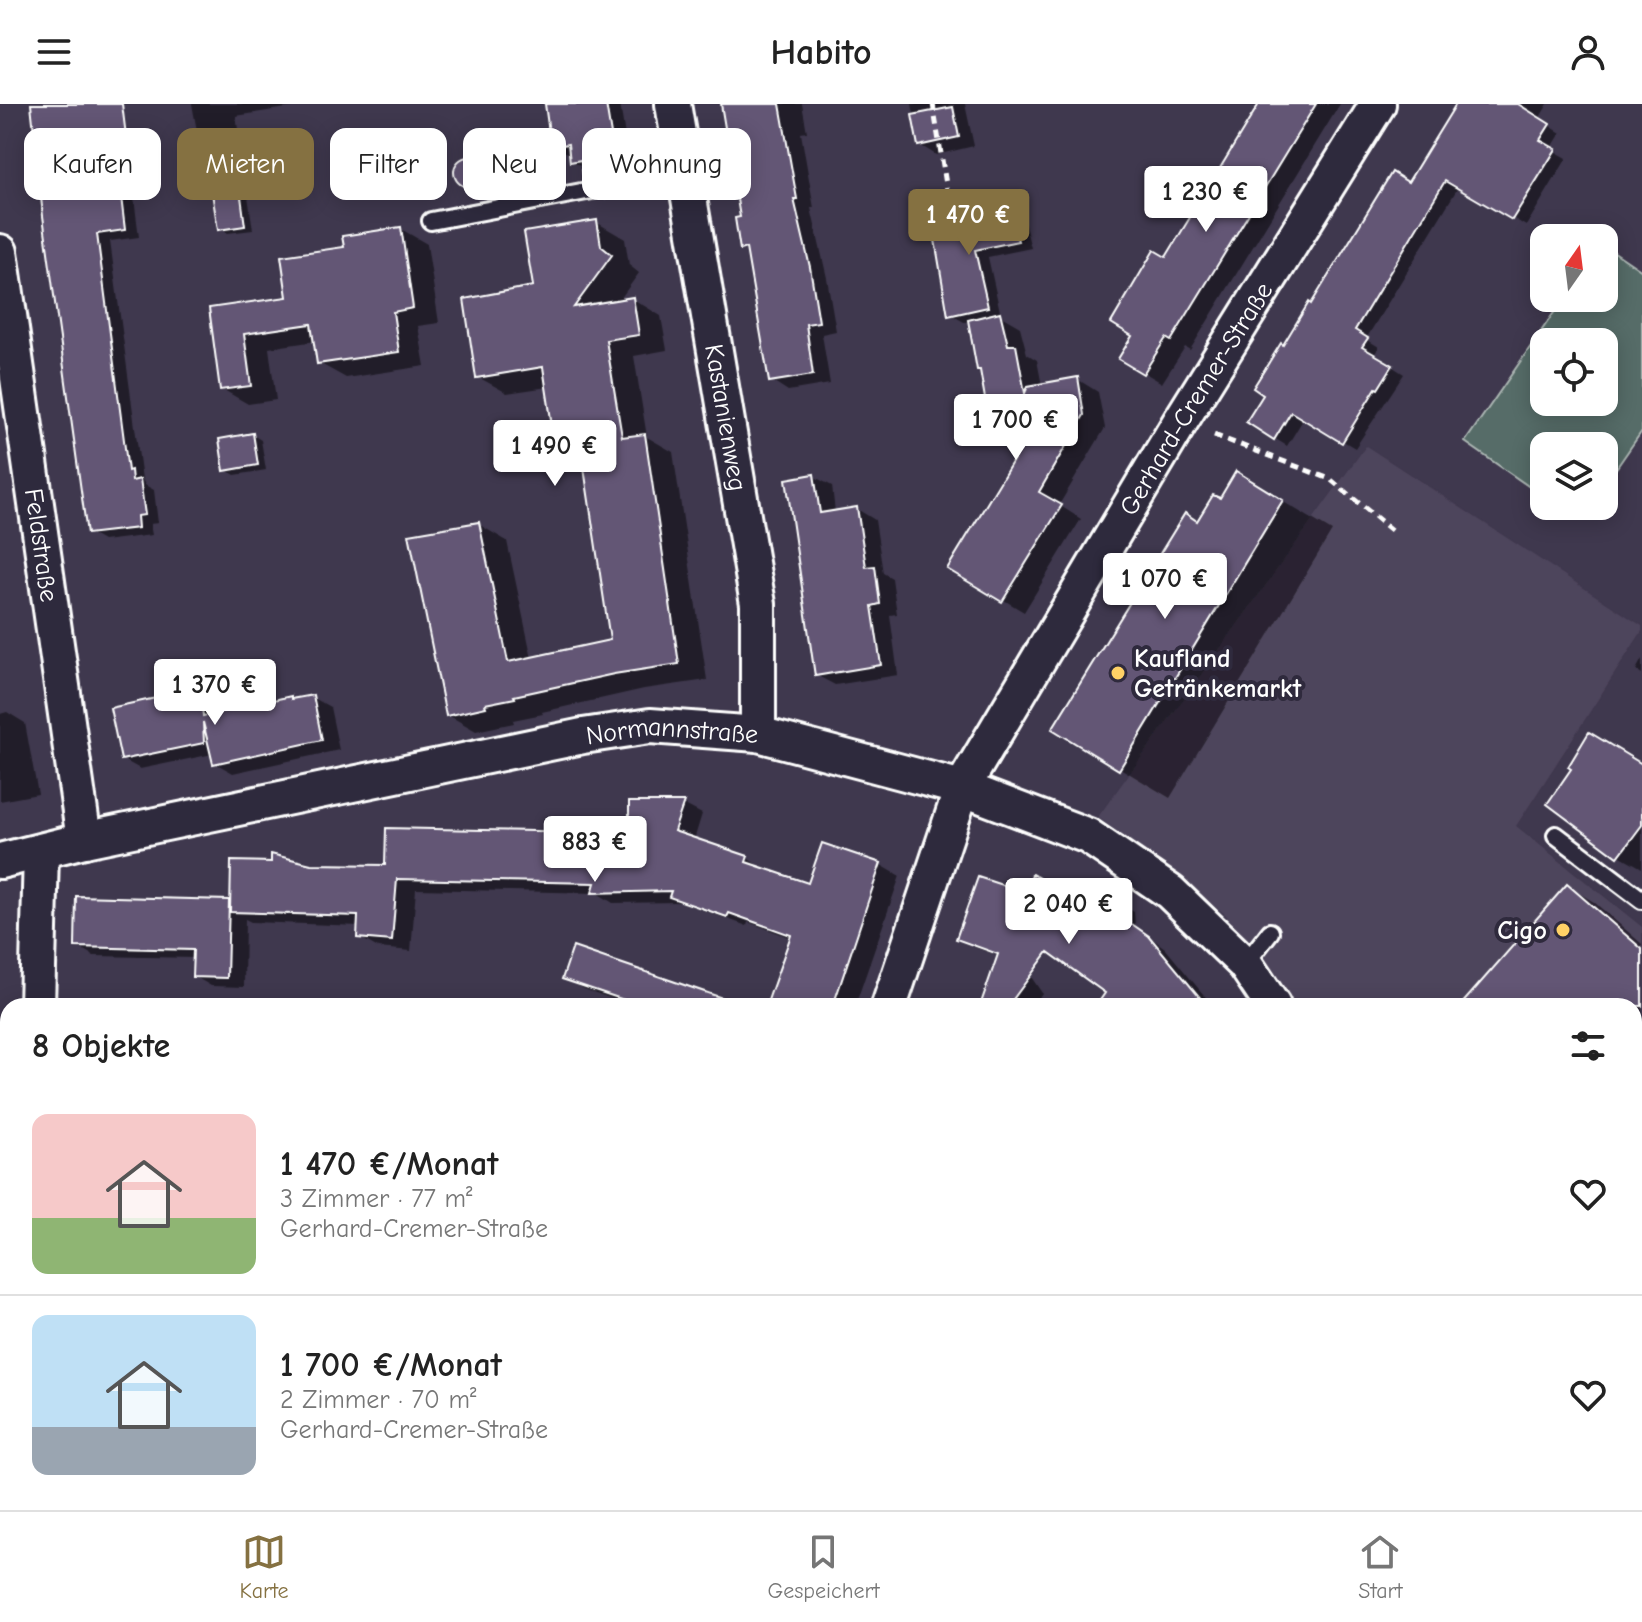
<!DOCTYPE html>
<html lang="de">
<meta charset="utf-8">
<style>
:root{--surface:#fff;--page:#f2f2f2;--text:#222;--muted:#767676;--line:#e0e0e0;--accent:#857141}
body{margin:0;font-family:"Comic Neue",sans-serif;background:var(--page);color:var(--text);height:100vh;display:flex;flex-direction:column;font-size:30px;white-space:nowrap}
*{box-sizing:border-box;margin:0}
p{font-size:26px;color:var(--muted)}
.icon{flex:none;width:44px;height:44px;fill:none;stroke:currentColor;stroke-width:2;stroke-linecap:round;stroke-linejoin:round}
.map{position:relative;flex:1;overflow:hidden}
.details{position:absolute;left:0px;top:894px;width:1642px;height:512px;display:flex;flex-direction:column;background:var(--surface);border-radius:24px 24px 0 0;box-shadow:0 4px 20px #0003}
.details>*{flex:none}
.hud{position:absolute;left:24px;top:24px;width:800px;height:72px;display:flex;gap:16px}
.needle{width:52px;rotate:14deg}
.tools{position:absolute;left:1530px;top:120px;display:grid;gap:16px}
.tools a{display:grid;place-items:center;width:88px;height:88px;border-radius:16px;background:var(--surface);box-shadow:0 4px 20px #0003;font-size:40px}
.price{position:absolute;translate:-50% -68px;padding:0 18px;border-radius:8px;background:#fff;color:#222;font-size:26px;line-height:52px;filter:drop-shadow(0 2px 4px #0008)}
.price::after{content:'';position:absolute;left:50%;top:48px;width:24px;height:18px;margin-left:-12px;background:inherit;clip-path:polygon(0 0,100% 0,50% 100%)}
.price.active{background:var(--accent);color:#fff}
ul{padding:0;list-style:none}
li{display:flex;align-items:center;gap:24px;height:200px;padding:0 32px}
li+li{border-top:2px solid var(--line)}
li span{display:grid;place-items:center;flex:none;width:224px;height:160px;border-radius:16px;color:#555}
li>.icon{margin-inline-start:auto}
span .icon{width:96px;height:96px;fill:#fffc;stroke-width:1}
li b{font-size:34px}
h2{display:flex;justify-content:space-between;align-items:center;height:96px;padding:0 32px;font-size:34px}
.chip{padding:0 28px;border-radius:16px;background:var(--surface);box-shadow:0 4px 20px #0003;font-size:28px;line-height:72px}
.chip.active{background:var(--accent);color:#fff}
header{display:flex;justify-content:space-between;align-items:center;height:104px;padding:0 32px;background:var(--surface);font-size:36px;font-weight:700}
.tabs{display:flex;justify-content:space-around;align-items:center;height:112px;border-top:2px solid var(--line);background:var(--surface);font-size:22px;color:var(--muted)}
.tabs a{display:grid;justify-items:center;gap:4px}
.tabs .active{color:var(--accent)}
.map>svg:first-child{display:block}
</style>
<header><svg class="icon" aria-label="menu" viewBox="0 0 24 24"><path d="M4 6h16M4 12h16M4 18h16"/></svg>Habito<svg class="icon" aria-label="person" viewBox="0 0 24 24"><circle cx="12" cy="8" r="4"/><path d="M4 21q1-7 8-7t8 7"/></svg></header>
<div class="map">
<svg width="1642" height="1406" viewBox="0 0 1642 1406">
<rect width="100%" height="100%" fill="#3f384e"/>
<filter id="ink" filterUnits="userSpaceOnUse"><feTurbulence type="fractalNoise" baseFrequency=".0125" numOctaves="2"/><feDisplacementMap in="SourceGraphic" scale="16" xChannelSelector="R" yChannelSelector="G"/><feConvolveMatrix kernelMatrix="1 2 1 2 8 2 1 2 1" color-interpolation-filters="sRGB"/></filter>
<g filter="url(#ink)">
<polygon fill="#4e455c" points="1366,342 1642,522 1642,527 1516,722 1642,823 1642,1225 1634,1230 1634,902 1293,902 1225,810 1098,713"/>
<path fill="#576c67" stroke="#abb6b3" stroke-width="2" fill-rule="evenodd" d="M1604 141 1642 167V327L1604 382V342H1544V393L1465 338 1564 194H1604ZM1544 238H1604V298H1544Z"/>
<g fill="#0007">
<polygon points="32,0 114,0 126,32 139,133 110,137 142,375 145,381 154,386 158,419 150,420 152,431 103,437 89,429"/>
<polygon points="192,0 312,0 236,12 239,32 213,36 197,27"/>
<polygon points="547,0 620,0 632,76 601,80 585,71 584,63 572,57 572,51 553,42"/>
<polygon points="723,0 802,0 807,28 801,29 814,104 811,104 827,174 836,227 822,230 830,280 788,287 771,276 748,148 742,144 743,115"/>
<polygon points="912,0 965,0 974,42 936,51 920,41"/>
<polygon points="1262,0 1340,0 1190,246 1185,243 1162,279 1121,255"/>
<polygon points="1458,0 1548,0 1539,15 1561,29 1551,45 1567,54 1526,122 1459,82 1366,235 1379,243 1374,251 1404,270 1355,344 1304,314 1287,342 1248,318 1266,290 1284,243 1409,80"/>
<polygon points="473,55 491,68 492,78 485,87 475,87 457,75 455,64 462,56"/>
<polygon points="240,87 248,92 253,126 228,129 219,124"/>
<polygon points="1009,106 1023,114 1031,144 988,153 1001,212 1020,223 1027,250 1037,256 1042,282 1077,275 1098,288 1105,324 1059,401 1081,415 1024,508 950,464 1031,330 1013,334 992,321 970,217 964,218 950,210 935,125"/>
<polygon points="596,118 625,135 629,161 639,169 618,198 633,195 661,212 667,246 634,252 647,333 673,348 707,576 644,585 542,608 543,610 513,616 514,619 476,627 448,611 478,420 507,437 532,555 612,537 586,364 558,347 548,283 507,289 478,273 535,184"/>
<polygon points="401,125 427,140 439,219 418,222 425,262 346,274 319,259 316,237 269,244 276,296 248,300 222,285 211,206 289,194"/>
<polygon points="253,331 261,336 266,366 235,371 226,366"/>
<polygon points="1237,370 1332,427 1170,694 1055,625 1198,419 1221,397"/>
<polygon points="813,372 832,382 835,408 857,405 875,416 883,469 892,474 897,510 890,511 898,571 835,581 816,571"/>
<polygon points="1642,555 1642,570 1636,566"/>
<polygon points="312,593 330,603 339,646 233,669 215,659 213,650 140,665 122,655 155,596 160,599 201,596 218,606 219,611 290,594 295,597"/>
<polygon points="7,608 25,619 38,690 0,697 0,610"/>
<polygon points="1642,661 1642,764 1619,751"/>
<polygon points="683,700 702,710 694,736 747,754 766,767 809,782 823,742 881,761 900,772 855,902 768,902 792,834 748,818 747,822 681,798 613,799 597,789 416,785 411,847 378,844 359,833 360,822 251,818 245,815 244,883 211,882 194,872 195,854 94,852 77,842 229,798 232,800 311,762 387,763 582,730"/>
<polygon points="1567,782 1594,798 1642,840 1642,1179 1634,1172 1634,902 1463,902"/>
<polygon points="1027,792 1083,801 1119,799 1134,808 1135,822 1165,844 1213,902 1103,902 1108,889 1042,829 1019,855 1042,889 1033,902 983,902 1000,852 974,843 959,834"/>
<polygon points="574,846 740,902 633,902 584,885 564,874"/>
<polygon points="2,1170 8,1170 8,1216 0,1212"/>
<polygon points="0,1275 8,1279 4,1307 0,1306"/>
<polygon points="8,1348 8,1388 0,1383 0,1369"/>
<polygon points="1642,1365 1642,1406 1578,1406 1590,1398 1634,1398 1634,1370"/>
<polygon points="26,1398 100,1398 97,1406 41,1406"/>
<polygon points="103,1398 285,1398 282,1406 123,1406"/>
<polygon points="402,1398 456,1398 453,1406 399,1406"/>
<polygon points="584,1398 639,1398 653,1406 576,1406"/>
<polygon points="785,1398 845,1398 869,1406 782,1406"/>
</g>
<g fill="#635774" stroke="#fff" stroke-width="2">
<polygon points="31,0 122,0 127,40 115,42 125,126 97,130 128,367 131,366 132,377 140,375 145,411 137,412 138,424 87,430 43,112"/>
<polygon points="545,0 606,0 617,67 583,72 581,56 570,58 568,40 551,43"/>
<polygon points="721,0 780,0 797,95 794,95 810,163 819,218 806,220 813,271 769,278 746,144 740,146 735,114 740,113"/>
<polygon points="1259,0 1316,0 1171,237 1166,234 1143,270 1118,255 1132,232 1111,219 1154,146 1166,153"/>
<polygon points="1456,0 1518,0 1550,20 1540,36 1556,45 1512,116 1445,77 1355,226 1368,234 1362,243 1393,261 1378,285 1376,284 1342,339 1291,308 1274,336 1246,318 1263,291 1253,284 1281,239 1283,241 1309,198 1311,200 1392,68 1408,78"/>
<polygon points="953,3 959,33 918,42 912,11"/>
<circle cx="469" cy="68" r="15"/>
<polygon points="240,85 245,122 218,126 212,89"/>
<polygon points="1009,104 1018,137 975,146 988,203 948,212 933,124"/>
<polygon points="597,116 601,142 612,151 574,203 633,193 639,231 606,236 622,333 645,330 679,560 614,570 514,592 515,594 485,600 486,603 446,612 409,430 479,418 508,558 610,536 581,344 556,348 543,263 476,274 464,195 533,182 524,128"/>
<polygon points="401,123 413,204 393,208 399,248 317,260 311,220 244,230 251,282 220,286 209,204 287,193 281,152 344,143 342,132"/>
<polygon points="1000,208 1008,241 1016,241 1025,289 1028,282 1078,273 1084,311 1039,388 1062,401 1002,498 947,465 1039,314 990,323 980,266 977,266 968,216"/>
<polygon points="253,329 258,361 224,367 219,335"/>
<polygon points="1236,367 1283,396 1119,666 1052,625 1185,409 1197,417 1213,391 1220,394"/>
<polygon points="814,370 820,409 857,403 866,463 875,462 880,500 872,502 881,561 815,572 786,375"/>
<polygon points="313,591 322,636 213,660 203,618 204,639 121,656 110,604 156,594 156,597 201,594 203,612 291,592 291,595"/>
<polygon points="1589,628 1642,660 1642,721 1618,753 1547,700 1571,665 1568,663"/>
<polygon points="629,698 684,698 674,727 748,752 746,758 808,779 822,739 881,759 833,902 766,902 791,831 729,809 727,813 669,793 671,787 592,789 595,779 397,775 392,837 357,834 358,812 230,808 231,757 271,758 271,750 311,760 385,761 386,724 580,728 580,716 629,715"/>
<polygon points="1032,770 1082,798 1089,789 1104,800 1119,796 1119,811 1149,832 1207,902 1096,902 1105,889 1048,848 1008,902 980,902 998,850 956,835 978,773 1026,789"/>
<polygon points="1567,780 1642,845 1642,902 1460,902"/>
<polygon points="76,792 229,796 227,874 192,873 193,846 75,843"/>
<polygon points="573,843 731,897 730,902 642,902 562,875"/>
</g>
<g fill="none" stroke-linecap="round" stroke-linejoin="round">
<g stroke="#fff" stroke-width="22">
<g id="service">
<polyline points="431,117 597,85 686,76"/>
<polyline points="1556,731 1642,796"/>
<polyline points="1245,860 1270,828"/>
<polyline points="1106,1398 1112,1406"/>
</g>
</g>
<g stroke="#fff" stroke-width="40">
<g id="minor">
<path id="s1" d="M673 0 758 500V630"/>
<path id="s2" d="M0 148 84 736"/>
<path id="s3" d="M0 757 84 736 583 632 650 622 758 630 962 684 1088 732 1170 788 1245 860 1273 902"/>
<polyline points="37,902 41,748"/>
<path id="s4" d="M889 902 962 684 1180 318 1378 0"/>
<polyline points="0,1039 8,1018"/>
<polyline points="0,1127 8,1127"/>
<polyline points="1634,1274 1642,1269"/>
<polyline points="720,1406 723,1398"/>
<polyline points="1441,1406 1452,1398"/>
</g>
</g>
<g stroke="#fff" stroke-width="5" stroke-dasharray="8 6" stroke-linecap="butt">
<polyline points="933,0 955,136"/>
<polyline points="1214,331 1330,375 1396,430"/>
</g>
<use href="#service" stroke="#2f2a3d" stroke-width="16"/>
<use href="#minor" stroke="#2f2a3d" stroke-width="34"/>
</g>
</g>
<g fill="#ffd166" stroke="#2f2a3d" stroke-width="3">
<circle cx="1118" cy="569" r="8"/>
<circle cx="1563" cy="826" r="8"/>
</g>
<g text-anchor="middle" stroke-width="8" stroke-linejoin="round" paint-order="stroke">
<g font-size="26" fill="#fff" stroke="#2f2a3d">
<text dy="9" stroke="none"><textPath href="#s4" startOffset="684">Gerhard-Cremer-Straße</textPath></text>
<text dy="9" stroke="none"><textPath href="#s1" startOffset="318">Kastanienweg</textPath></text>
<text dy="9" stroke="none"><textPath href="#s2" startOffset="296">Feldstraße</textPath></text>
<text dy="9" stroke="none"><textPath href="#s3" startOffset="686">Normannstraße</textPath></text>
</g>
<g font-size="26" font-weight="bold" fill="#fff" stroke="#2f2a3d" text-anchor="start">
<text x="1134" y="563">Kaufland<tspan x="1134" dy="30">Getränkemarkt</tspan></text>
<text x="1547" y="835" text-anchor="end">Cigo</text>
</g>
</g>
</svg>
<div class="tools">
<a><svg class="needle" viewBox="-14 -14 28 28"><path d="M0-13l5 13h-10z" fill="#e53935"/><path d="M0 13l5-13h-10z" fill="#767676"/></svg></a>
<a><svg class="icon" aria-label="locate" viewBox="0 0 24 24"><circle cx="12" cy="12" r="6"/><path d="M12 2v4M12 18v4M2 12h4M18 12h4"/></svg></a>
<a><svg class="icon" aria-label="layers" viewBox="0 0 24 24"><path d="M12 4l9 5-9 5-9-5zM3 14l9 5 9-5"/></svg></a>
</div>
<b class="price" style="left:1206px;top:130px">1 230 €</b>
<b class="price active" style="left:969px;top:153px">1 470 €</b>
<b class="price" style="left:1016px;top:358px">1 700 €</b>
<b class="price" style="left:555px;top:384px">1 490 €</b>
<b class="price" style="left:1165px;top:517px">1 070 €</b>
<b class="price" style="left:215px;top:623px">1 370 €</b>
<b class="price" style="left:595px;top:780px">883 €</b>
<b class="price" style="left:1069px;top:842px">2 040 €</b>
<div class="hud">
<a class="chip">Kaufen</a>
<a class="chip active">Mieten</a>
<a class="chip">Filter</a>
<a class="chip">Neu</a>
<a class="chip">Wohnung</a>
</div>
<section class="details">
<h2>8 Objekte<svg class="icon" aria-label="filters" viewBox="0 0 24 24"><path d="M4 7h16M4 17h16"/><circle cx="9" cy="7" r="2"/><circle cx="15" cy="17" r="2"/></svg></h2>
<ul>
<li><span style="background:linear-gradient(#f6c9c9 65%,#8fb573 0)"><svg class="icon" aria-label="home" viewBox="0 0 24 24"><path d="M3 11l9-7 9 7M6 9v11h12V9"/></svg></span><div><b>1 470 €/Monat</b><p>3 Zimmer · 77 m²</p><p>Gerhard-Cremer-Straße</p></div><svg class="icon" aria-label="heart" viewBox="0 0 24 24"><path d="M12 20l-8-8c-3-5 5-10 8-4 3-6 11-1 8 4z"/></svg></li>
<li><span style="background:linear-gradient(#bfe0f5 70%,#9aa5b1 0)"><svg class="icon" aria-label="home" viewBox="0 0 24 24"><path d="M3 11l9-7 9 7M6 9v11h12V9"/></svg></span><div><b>1 700 €/Monat</b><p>2 Zimmer · 70 m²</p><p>Gerhard-Cremer-Straße</p></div><svg class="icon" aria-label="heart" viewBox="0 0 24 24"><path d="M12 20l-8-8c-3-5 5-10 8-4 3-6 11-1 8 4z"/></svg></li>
</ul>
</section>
</div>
<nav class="tabs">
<a class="active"><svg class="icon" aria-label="map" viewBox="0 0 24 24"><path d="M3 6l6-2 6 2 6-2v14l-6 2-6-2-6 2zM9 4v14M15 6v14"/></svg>Karte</a>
<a><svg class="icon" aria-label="saved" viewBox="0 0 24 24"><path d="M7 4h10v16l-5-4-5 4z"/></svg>Gespeichert</a>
<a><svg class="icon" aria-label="home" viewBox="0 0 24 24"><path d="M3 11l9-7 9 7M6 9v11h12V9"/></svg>Start</a>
</nav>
